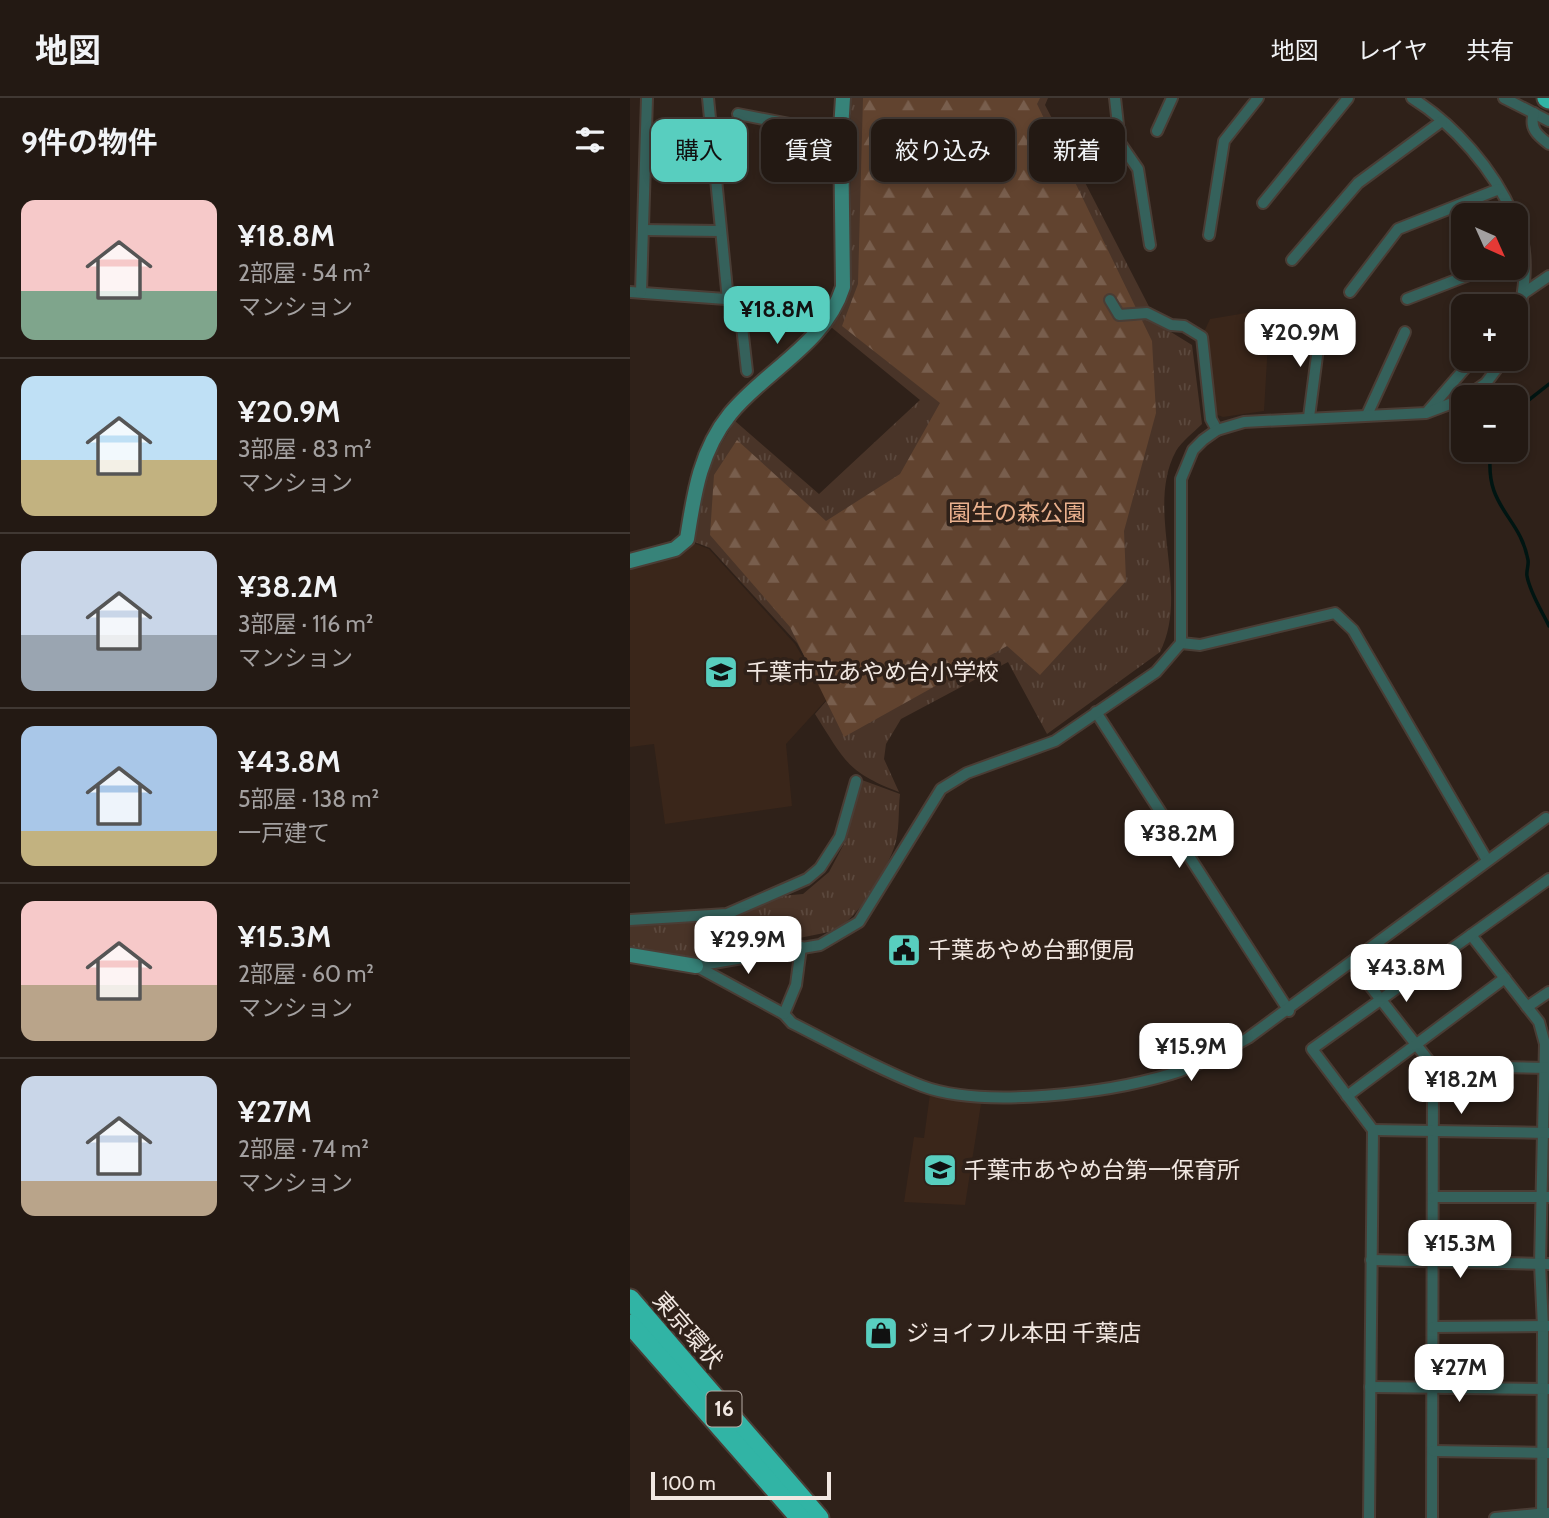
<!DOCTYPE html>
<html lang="ja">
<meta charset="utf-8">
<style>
:root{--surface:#231913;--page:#2f2621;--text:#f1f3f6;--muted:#a3a0a0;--line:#403833;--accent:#58cebf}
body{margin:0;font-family:Cabin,"Noto Sans JP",sans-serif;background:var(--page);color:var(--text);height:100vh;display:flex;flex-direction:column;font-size:26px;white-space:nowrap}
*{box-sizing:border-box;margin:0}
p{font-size:23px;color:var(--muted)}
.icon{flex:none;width:38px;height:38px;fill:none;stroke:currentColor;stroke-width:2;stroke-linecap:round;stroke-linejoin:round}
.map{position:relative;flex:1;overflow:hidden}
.side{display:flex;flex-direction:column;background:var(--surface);width:630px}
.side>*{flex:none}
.guide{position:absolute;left:21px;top:21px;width:665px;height:63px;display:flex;gap:14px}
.needle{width:46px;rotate:135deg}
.fabs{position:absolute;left:821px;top:105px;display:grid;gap:14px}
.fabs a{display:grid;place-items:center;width:77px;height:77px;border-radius:14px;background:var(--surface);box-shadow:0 4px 10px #0003,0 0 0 2px var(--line);font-size:35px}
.scale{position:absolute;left:21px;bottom:18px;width:180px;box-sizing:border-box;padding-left:7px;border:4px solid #f1e7e1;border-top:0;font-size:19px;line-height:24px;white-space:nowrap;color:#f1e7e1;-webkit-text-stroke:5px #2f2119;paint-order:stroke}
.price{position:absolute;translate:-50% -60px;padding:0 16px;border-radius:14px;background:#fff;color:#222;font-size:23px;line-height:46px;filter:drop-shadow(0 2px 4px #0008)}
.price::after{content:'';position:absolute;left:50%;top:42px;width:21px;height:16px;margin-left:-10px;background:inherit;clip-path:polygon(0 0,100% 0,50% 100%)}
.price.current{background:var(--accent);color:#111}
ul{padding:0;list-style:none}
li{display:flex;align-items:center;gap:21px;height:175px;padding:0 21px}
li+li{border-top:2px solid var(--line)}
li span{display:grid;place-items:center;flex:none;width:196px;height:140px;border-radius:14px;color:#555}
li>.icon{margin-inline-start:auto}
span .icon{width:84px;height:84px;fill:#fffc;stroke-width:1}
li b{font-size:30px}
h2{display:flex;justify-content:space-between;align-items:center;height:84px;padding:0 21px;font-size:30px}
.chip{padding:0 24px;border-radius:14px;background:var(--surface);box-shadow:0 4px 10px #0003,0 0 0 2px var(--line);font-size:24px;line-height:63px}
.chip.current{background:var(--accent);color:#111}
header{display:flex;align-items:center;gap:42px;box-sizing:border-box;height:98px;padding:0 35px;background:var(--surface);border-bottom:2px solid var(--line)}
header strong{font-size:33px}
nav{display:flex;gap:38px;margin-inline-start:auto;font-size:24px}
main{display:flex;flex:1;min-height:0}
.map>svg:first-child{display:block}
</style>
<header>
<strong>地図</strong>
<nav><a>地図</a><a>レイヤ</a><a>共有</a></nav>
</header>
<main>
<section class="side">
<h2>9件の物件<svg class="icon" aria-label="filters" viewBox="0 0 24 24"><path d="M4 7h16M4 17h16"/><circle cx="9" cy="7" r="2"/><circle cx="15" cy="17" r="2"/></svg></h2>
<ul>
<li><span style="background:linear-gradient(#f6c9c9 65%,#7fa58c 0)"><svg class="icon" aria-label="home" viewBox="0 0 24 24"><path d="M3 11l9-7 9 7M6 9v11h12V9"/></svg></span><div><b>¥18.8M</b><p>2部屋 · 54 m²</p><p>マンション</p></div></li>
<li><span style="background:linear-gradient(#bfe0f5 60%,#c2b280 0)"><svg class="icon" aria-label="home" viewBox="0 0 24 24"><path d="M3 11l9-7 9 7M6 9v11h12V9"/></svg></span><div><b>¥20.9M</b><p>3部屋 · 83 m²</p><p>マンション</p></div></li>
<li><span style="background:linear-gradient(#c9d6e8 60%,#9aa5b1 0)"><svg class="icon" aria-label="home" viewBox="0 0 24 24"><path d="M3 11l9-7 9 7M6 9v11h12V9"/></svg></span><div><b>¥38.2M</b><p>3部屋 · 116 m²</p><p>マンション</p></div></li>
<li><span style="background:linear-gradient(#a9c7e8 75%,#c2b280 0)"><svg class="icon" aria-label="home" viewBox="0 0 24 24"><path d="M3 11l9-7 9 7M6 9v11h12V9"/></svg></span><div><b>¥43.8M</b><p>5部屋 · 138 m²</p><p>一戸建て</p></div></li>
<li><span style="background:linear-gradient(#f6c9c9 60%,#b9a48a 0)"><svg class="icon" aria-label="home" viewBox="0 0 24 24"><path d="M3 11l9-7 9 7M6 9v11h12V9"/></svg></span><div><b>¥15.3M</b><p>2部屋 · 60 m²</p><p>マンション</p></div></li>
<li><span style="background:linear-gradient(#c9d6e8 75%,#b9a48a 0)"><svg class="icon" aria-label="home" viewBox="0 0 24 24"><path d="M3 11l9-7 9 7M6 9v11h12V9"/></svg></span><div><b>¥27M</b><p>2部屋 · 74 m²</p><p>マンション</p></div></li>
</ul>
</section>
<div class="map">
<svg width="919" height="1420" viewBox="0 0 919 1420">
<defs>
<pattern id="grass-tufts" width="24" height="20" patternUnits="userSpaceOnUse" patternTransform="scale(1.75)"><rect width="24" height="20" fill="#493428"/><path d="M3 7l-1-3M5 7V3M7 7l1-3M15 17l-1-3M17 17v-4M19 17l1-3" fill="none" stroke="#5b483d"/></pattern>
<pattern id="forest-firs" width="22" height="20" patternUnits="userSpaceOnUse" patternTransform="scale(1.75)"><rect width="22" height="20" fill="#61432f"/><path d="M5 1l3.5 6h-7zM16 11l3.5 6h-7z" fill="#785e4d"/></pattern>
</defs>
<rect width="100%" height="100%" fill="#2f2119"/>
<g fill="#3a261a">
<polygon points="640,211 634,313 593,319 582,315 574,234 580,221"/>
<polygon points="61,444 79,451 165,546 197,601 156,646 162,708 35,726 24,646 0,649 0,468"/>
<polygon points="300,996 351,1006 335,1107 274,1104 284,1039 294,1040"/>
</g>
<g fill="url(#grass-tufts)">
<path d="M221 0H418L415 7 528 226 562 247 572 326C564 334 552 343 546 353 514 412 561 493 530 554L417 636 378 564 271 621 256 646 254 661 269 694C216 674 214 661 185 616L198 601 167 545 80 450 62 443 79 366 105 323 189 396 290 302 201 229 211 216 221 184Z"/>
<path d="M232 682 270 696C268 712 270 735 264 750 254 777 229 819 204 833L66 861 0 850V827L95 820 151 798 173 796 199 774 216 742Z"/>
</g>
<polygon fill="url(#forest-firs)" points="233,0 410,0 407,6 522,243 526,315 494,433 496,483 410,577 377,548 214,639 160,529 80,437 84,377 107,342 196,423 270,376 310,305 212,228 228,186"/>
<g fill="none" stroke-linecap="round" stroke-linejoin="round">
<g stroke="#001512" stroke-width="3.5">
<polyline points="886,312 919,286"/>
<path d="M861 352C853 410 890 417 898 462 899 467 896 473 897 478 900 495 912 513 919 528"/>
</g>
<g stroke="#4a3d35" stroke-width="14">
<g id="street">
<polyline points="78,0 98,202"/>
<polyline points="485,0 490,45 508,71 520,147"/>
<path d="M782 0C824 26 864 72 883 117"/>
<polyline points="874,0 919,23"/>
<path d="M904 15C899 30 907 37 919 46"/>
<polyline points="108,16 211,36"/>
<polyline points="527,33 542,0"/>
<polyline points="633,105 718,0"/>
<path d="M886 122C901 157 894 195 886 231"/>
<polyline points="13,132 90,133"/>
<polyline points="579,137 594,43 628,0"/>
<polyline points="662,162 728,85 812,23"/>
<polyline points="0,194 109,202 117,273"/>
<polyline points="11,194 17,0"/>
<polyline points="720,194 768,131 869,91"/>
<polyline points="894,195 919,178"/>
<polyline points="777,201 857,170"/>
<polyline points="480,202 489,217 517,215 541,227 554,228 572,239 581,321 587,332"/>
<polyline points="836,299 856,285 874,261"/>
<polyline points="798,313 843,261"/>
<polyline points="737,317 775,234"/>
<polyline points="679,319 691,227"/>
<polyline points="551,545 570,547 705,515 723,532 857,762"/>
<polyline points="466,614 659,913"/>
<polyline points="0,822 97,816 177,781 190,770 210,739 226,683"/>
<polyline points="841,837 909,924 915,946 910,1166 913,1228 912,1420"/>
<polyline points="722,865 803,968 802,1420"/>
<polyline points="66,868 190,847 229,824 311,691 337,675 425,643 526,574 551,545 551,381 563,352 573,342 587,332 614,324 796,315 833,301"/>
<path d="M66 868 154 916 162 925C204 946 247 971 292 988 353 1011 478 995 541 976 568 968 593 954 618 940L916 720"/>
<polyline points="897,909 919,894"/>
<polyline points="154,916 166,887 171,849"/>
<polyline points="803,968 919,970"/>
<polyline points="717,998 875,880"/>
<polyline points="743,1032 919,1035"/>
<polyline points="803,1099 919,1099"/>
<polyline points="741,1162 919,1166"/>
<polyline points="803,1229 919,1228"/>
<polyline points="740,1289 919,1291"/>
<polyline points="803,1353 919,1355"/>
<polyline points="739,1420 743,1032 682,951 919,781"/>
<polyline points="865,1420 918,1415"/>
</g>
</g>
<g stroke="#4a3d35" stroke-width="18">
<g id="secondary">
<path d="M0 463 45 451 57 441C64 396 70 353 100 316 136 272 195 246 213 189L211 31 213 0"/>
<polyline points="0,857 66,868"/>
</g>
</g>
<g stroke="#4a3d35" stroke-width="23">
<g id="highway">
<polyline points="917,0 919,1"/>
<polyline points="0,1201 189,1420"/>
<polyline points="0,1226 170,1420"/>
</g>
</g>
<use href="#street" stroke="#35615b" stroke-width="10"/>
<use href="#secondary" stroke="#378379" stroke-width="14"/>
<use href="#highway" stroke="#31b4a5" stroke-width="19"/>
</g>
<defs>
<g id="school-square" transform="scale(1.75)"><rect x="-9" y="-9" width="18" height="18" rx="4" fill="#58cebf" stroke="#2f2119"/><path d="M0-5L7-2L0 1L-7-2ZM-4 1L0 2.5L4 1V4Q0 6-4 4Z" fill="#111"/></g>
<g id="civic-square" transform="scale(1.75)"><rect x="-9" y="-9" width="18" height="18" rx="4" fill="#58cebf" stroke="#2f2119"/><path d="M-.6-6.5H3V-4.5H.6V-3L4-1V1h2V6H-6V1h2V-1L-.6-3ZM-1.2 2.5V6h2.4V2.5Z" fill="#111"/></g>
<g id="shop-square" transform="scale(1.75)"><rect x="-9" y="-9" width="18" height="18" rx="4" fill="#58cebf" stroke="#2f2119"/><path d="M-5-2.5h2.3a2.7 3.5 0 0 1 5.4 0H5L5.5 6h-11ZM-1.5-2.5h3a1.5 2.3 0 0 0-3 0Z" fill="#111"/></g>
</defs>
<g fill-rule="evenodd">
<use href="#school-square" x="91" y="574"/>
<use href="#civic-square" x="274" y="852"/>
<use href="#school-square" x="310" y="1072"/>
<use href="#shop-square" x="251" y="1235"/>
</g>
<g text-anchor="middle" stroke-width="7" stroke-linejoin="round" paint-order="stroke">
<rect fill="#2f2119" stroke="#b7aca5" stroke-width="2" x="76.5" y="1293.5" width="35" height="35" rx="5"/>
<g font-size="21" font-weight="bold" fill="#f1e7e1">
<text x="94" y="1318">16</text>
</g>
<g font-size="23" fill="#eab18e" stroke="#2f2119">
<text x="387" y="423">園生の森公園</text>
</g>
<g font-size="23" fill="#f1e7e1" stroke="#2f2119" text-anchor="start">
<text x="116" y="582">千葉市立あやめ台小学校</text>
<text x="298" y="860">千葉あやめ台郵便局</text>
<text x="334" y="1080">千葉市あやめ台第一保育所</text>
<text x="276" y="1243">ジョイフル本田 千葉店</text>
</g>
<g font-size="23" fill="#f1e7e1" stroke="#2f2119">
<text transform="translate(58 1232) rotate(49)" y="8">東京環状</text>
</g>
</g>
</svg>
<div class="fabs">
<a><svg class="needle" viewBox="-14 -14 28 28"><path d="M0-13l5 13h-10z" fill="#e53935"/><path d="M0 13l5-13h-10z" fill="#a3a0a0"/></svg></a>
<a>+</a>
<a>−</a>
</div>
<div class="scale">100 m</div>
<b class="price current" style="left:147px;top:248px">¥18.8M</b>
<b class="price" style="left:670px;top:271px">¥20.9M</b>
<b class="price" style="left:549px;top:772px">¥38.2M</b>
<b class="price" style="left:118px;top:878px">¥29.9M</b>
<b class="price" style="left:776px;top:906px">¥43.8M</b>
<b class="price" style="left:561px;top:985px">¥15.9M</b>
<b class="price" style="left:831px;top:1018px">¥18.2M</b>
<b class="price" style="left:830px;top:1182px">¥15.3M</b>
<b class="price" style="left:829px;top:1306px">¥27M</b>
<div class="guide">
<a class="chip current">購入</a>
<a class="chip">賃貸</a>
<a class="chip">絞り込み</a>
<a class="chip">新着</a>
</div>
</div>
</main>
